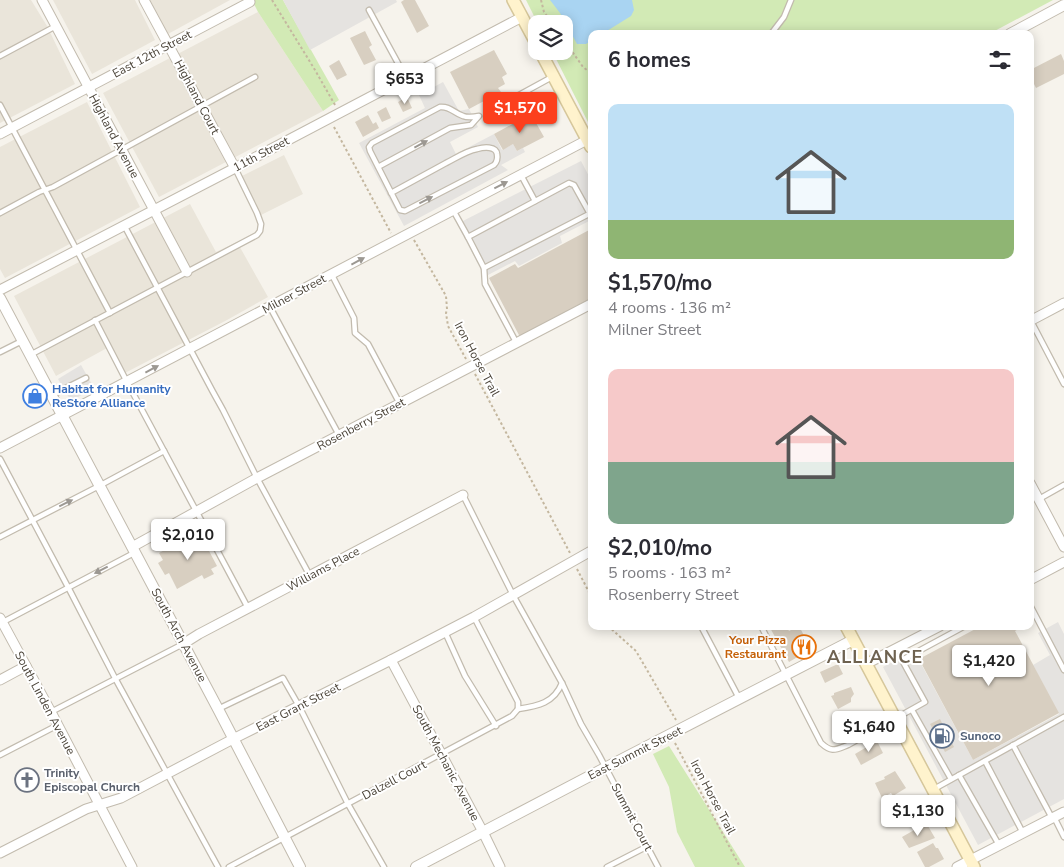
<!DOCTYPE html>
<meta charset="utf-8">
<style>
:root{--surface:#fff;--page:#f2f2f3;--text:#2b2b33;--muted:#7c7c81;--accent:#fc3f1d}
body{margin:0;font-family:"Nunito Sans",sans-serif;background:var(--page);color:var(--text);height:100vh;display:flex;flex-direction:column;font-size:19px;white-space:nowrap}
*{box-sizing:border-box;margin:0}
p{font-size:16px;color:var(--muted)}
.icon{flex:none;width:28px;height:28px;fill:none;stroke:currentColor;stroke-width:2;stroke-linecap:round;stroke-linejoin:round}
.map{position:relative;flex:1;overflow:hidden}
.side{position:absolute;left:588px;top:30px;width:446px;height:600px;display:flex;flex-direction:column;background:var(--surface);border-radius:10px;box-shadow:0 2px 12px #0003}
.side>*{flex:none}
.buttons{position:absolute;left:528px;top:15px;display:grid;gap:10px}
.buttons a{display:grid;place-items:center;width:45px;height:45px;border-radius:10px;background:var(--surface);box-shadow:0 2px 12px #0003;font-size:25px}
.price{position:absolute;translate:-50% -42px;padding:0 11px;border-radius:5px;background:#fff;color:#222;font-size:16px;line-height:32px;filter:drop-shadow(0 1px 2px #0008)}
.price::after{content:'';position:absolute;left:50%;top:30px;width:15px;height:11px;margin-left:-8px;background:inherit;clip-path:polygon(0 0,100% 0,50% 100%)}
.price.current{background:var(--accent);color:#fff}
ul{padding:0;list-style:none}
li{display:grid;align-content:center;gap:10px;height:265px;padding:0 20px}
li span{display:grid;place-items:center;height:155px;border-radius:10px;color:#555}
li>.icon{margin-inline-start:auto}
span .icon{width:90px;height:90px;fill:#fffc;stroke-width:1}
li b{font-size:21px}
h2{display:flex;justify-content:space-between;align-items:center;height:60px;padding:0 20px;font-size:21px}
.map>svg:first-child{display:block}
</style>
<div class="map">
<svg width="1064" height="867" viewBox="0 0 1064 867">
<rect width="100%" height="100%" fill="#f6f3ec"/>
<g fill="#eae5da">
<polygon points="0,0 31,0 47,26 75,84 0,123"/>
<polygon points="53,0 135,0 155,40 92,74"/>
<polygon points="150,0 230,0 168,34"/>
<polygon points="258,12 323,111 159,197 103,93"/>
<polygon points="87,102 140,207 5,278 0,269 0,147"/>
<polygon points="284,155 303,194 261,215 242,176"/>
<polygon points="190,204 216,252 237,242 268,297 227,320 121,375 107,348 56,376 14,296"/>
</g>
<g fill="#d2eab5">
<polygon points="252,0 283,0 339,100 323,111 258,12"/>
<polygon points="526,0 1053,0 989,34 591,34 591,128 552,51 564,51 564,24 538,24"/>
<polygon points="669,746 745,867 695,867 677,832 669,787 653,754"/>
</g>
<g fill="#e5e3e0">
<polygon points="283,0 396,0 397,2 310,50"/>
<polygon points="443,82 459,111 469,109 478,127 450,142 456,154 494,134 502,150 513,144 517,151 523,148 525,152 501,165 508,170 404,226 359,143 425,108 419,95"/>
<polygon points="581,161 591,180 591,220 560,236 562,243 519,266 515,261 488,275 482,272 457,224"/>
<polygon points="81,365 94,388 71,401 58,379"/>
<polygon points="1058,622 1064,634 1064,799 978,845 883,667 918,648 923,657 919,660 973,760 1059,714 1033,665 1050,655 1038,633"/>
</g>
<polygon fill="#a9d4f2" points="550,0 632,0 634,10 631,16 602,34 591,34 591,41 586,44 577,44 560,13"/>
<g fill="#d8cfc1">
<polygon points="404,0 415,0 429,26 417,33 401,2"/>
<polygon points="365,31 372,45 369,47 376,60 364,65 350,38"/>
<polygon points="494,50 507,74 502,77 505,84 498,88 501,92 469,109 450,72"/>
<polygon points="1061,54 1064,61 1064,74 1036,88 1030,76 1030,70"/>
<polygon points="339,60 347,75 337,80 329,66"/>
<polygon points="407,97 412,108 403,112 398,102"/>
<polygon points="386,107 391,118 382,122 377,112"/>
<polygon points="531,114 544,137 517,151 513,144 503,150 494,134"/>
<polygon points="368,115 373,124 376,122 379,128 363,137 355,122"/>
<polygon points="591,229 591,299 520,337 489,278 515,264 518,268"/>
<polygon points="199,532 217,566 211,569 214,574 204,579 202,575 177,589 169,573 165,575 158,563 163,560 159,553"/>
<polygon points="769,626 786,626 789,631 799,626 811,649 789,662"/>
<polygon points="981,626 1023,626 1015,631 1059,713 973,760 919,659"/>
<polygon points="838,664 843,674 825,683 820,672"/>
<polygon points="851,687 854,694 851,698 851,702 838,709 831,696 834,695 834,693"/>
<polygon points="858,711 858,712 862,711 868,723 851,732 843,719"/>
<polygon points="940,719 954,747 945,752 930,724"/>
<polygon points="877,741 883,753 861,765 855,754"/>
<polygon points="895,771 906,788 893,796 891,793 882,798 875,783 885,779 884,777"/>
<polygon points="923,825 925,827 928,826 935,838 909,848 902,837"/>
<polygon points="933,843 936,848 938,848 944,859 929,867 925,867 917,852"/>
</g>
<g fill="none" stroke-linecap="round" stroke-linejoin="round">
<g stroke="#c2bbae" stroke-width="7">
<g id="service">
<polyline points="369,10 406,78"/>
<polyline points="771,34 784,17 791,0"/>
<polyline points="0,56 56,26"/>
<polyline points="0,105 110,313"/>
<polyline points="499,106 552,77"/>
<path d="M378 167 450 128 471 125 479 116C474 117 468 118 463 116 454 113 450 106 440 107L372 143 369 147 370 151 400 210 405 211 494 165C497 162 498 159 497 154 496 146 484 147 477 149 466 151 456 158 446 163 428 173 409 183 391 193"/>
<polyline points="521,175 535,201"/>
<polyline points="453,210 468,237"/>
<polyline points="0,213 39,192 53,187 255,77"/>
<polyline points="590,214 574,185 569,183 468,237 484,268 591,213"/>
<polyline points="124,225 213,392 223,410 257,478 310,576"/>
<polyline points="484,268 485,284 516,342"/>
<polyline points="332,275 354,318 355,333 368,344 400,404"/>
<polyline points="270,307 339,435"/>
<polyline points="95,320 127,382 201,520 248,608"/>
<polyline points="1031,321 1064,384"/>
<polyline points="0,352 22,341"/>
<polyline points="30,355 257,235 260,231 261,224 257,213 235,168"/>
<polyline points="52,395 86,378"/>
<polyline points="0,459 68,587 115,678 218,867"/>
<polyline points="463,495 513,595 562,683 581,724 599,755 658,867"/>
<polyline points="1039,499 1064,485"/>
<polyline points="0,537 99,486 164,451"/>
<polyline points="1030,605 1064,670"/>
<polyline points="3,622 134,553"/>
<polyline points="701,626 739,698"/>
<path d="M761 626 821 743C832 753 835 750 848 745L925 702 902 660 965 626"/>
<polyline points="445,632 465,676 496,726"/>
<polyline points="218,709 283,678 299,706 348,804 384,867"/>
<path d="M518 709C538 706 554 703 562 683"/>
<polyline points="912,710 951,779"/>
<polyline points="51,712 183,644"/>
<polyline points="1013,745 1052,818"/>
<polyline points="0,755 58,725"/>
<polyline points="985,761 1023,833"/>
<polyline points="959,775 999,845"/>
<polyline points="934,789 1064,717"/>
<polyline points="1054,817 1064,837"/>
<polyline points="229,867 512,716 518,709 518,702 474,617"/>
<polyline points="607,867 648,846"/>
</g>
</g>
<g stroke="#c2bbae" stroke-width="11">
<g id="minor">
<polyline points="42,0 187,272"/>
<polyline points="144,0 235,168"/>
<polyline points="0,134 250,2"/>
<polyline points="0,290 235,168 522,17"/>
<polyline points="1030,321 1064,303"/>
<polyline points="0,448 587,140"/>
<polyline points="1030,483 1064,547"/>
<polyline points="132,547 257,478 591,304"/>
<polyline points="1030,580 1064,562"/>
<polyline points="0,618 51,712 132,867"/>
<polyline points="183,644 199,634 463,495"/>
<polyline points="391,660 483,832 500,867"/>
<polyline points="866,664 940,626"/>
<polyline points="0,680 26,666"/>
<polyline points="0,853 86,809 121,798 233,739 391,660 474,617 591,551"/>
<polyline points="957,867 1064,812"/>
</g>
</g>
<g stroke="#c2bbae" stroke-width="12">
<g id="tertiary">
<polyline points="1010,34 1064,5"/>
<polyline points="0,298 218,709 300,867"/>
<polyline points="416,867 605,768 853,640"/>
</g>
</g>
<g stroke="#d6c79b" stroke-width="14">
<g id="secondary">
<polyline points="513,0 536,43"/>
<polyline points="540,51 591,147"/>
<polyline points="846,626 974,867"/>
</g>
</g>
<g stroke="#c4b79f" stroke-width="2" stroke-dasharray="2.5 2.5" stroke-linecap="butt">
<polyline points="272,0 315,70 335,105"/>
<polyline points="541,0 544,12 553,24"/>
<polyline points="564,40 583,67 591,73"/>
<polyline points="334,127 391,233"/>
<polyline points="414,240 446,296 447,309 446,313 448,326 466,359"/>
<polyline points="475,374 570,553"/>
<polyline points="577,569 591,596"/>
<polyline points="608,626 636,651 676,720"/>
<polyline points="675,743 740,867"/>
</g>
<use href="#service" stroke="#fff" stroke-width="4.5"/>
<use href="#minor" stroke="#fff" stroke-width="9"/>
<use href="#tertiary" stroke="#fff" stroke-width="10"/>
<use href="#secondary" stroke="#fff3cd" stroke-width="11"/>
</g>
<defs><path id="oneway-solid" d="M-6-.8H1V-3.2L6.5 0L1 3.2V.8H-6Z" transform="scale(1.25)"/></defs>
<g fill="#9c9892">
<use href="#oneway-solid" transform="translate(421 144) rotate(-28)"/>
<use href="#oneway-solid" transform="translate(501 185) rotate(-27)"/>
<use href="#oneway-solid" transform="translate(426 200) rotate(-27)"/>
<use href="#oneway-solid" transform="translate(358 261) rotate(-28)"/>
<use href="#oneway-solid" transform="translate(152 369) rotate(-28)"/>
<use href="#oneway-solid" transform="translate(66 503) rotate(-26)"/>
<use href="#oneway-solid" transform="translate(101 570) rotate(153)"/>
</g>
<defs>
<g id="shop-ring" transform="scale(1.25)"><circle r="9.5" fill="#fff" stroke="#3f7fe0" stroke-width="1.5"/><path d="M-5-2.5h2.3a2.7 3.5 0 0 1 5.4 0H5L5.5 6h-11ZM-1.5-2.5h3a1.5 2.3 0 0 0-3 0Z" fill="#3f7fe0"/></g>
<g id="restaurant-ring" transform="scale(1.25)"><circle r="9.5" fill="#fff" stroke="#e8710a" stroke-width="1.5"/><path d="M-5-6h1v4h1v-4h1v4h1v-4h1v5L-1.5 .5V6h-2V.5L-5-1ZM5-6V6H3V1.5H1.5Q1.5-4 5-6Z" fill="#e8710a"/></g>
<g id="fuel-ring" transform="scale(1.25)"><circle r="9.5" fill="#fff" stroke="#5c6f8a" stroke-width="1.5"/><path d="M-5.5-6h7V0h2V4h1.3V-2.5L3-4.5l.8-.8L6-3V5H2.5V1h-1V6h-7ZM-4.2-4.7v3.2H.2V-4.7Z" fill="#5c6f8a"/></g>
<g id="church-ring" transform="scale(1.25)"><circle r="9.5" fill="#fff" stroke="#6b7280" stroke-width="1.5"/><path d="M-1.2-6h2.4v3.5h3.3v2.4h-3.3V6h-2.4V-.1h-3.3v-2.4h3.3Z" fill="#6b7280"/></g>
</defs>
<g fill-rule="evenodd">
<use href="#shop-ring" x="35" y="396"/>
<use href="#restaurant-ring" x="804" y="647"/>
<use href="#fuel-ring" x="942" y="736"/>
<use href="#church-ring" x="27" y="780"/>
</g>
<g text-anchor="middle" stroke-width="4" stroke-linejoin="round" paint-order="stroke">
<g font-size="12" fill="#4b4439" stroke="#fff">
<text transform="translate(152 54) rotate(-28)" y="4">East 12th Street</text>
<text transform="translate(197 97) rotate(62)" y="4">Highland Court</text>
<text transform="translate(114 136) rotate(62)" y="4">Highland Avenue</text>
<text transform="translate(261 154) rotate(-28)" y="4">11th Street</text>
<text transform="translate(294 294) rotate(-28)" y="4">Milner Street</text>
<text transform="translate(477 359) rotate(62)" y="4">Iron Horse Trail</text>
<text transform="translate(361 424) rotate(-28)" y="4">Rosenberry Street</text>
<text transform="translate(323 569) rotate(-28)" y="4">Williams Place</text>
<text transform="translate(179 635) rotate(62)" y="4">South Arch Avenue</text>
<text transform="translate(45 703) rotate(62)" y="4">South Linden Avenue</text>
<text transform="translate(298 707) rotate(-27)" y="4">East Grant Street</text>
<text transform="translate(635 753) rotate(-27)" y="4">East Summit Street</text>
<text transform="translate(446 763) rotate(62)" y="4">South Mechanic Avenue</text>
<text transform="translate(394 780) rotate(-28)" y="4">Dalzell Court</text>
<text transform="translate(713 797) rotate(62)" y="4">Iron Horse Trail</text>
<text transform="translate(632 817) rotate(62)" y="4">Summit Court</text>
</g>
<g font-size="12" font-weight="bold" fill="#366cbe" stroke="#fff" text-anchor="start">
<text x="52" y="393">Habitat for Humanity<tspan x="52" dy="14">ReStore Alliance</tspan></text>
</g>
<g font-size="12" font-weight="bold" fill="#c56008" stroke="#fff" text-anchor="end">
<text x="786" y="644">Your Pizza<tspan x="786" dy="14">Restaurant</tspan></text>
</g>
<g font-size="12" font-weight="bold" fill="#4e5e75" stroke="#fff" text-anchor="start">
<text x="960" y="740">Sunoco</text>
</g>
<g font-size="12" font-weight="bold" fill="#5b616d" stroke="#fff" text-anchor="start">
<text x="44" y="777">Trinity<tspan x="44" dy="14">Episcopal Church</tspan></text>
</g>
<g font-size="18" font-weight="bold" letter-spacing="1" fill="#6e6250" stroke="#fff">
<text x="875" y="663">ALLIANCE</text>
</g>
</g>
</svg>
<div class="buttons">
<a><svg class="icon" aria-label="layers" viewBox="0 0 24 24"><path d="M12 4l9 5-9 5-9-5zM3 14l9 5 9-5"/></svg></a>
</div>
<b class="price" style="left:405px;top:105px">$653</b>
<b class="price current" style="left:520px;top:134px">$1,570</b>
<b class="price" style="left:188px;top:561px">$2,010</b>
<b class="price" style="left:989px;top:687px">$1,420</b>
<b class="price" style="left:869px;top:753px">$1,640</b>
<b class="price" style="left:918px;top:837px">$1,130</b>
<section class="side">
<h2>6 homes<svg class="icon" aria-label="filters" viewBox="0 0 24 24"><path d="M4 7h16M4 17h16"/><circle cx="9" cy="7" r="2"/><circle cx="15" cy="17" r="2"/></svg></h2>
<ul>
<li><span style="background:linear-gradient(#bfe0f5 75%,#8fb573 0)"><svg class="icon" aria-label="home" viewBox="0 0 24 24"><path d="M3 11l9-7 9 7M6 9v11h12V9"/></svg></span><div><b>$1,570/mo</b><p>4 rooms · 136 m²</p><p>Milner Street</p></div></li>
<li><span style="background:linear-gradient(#f6c9c9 60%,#7fa58c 0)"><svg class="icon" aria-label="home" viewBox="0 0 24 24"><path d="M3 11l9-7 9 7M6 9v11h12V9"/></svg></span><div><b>$2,010/mo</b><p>5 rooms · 163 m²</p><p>Rosenberry Street</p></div></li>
</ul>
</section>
</div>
